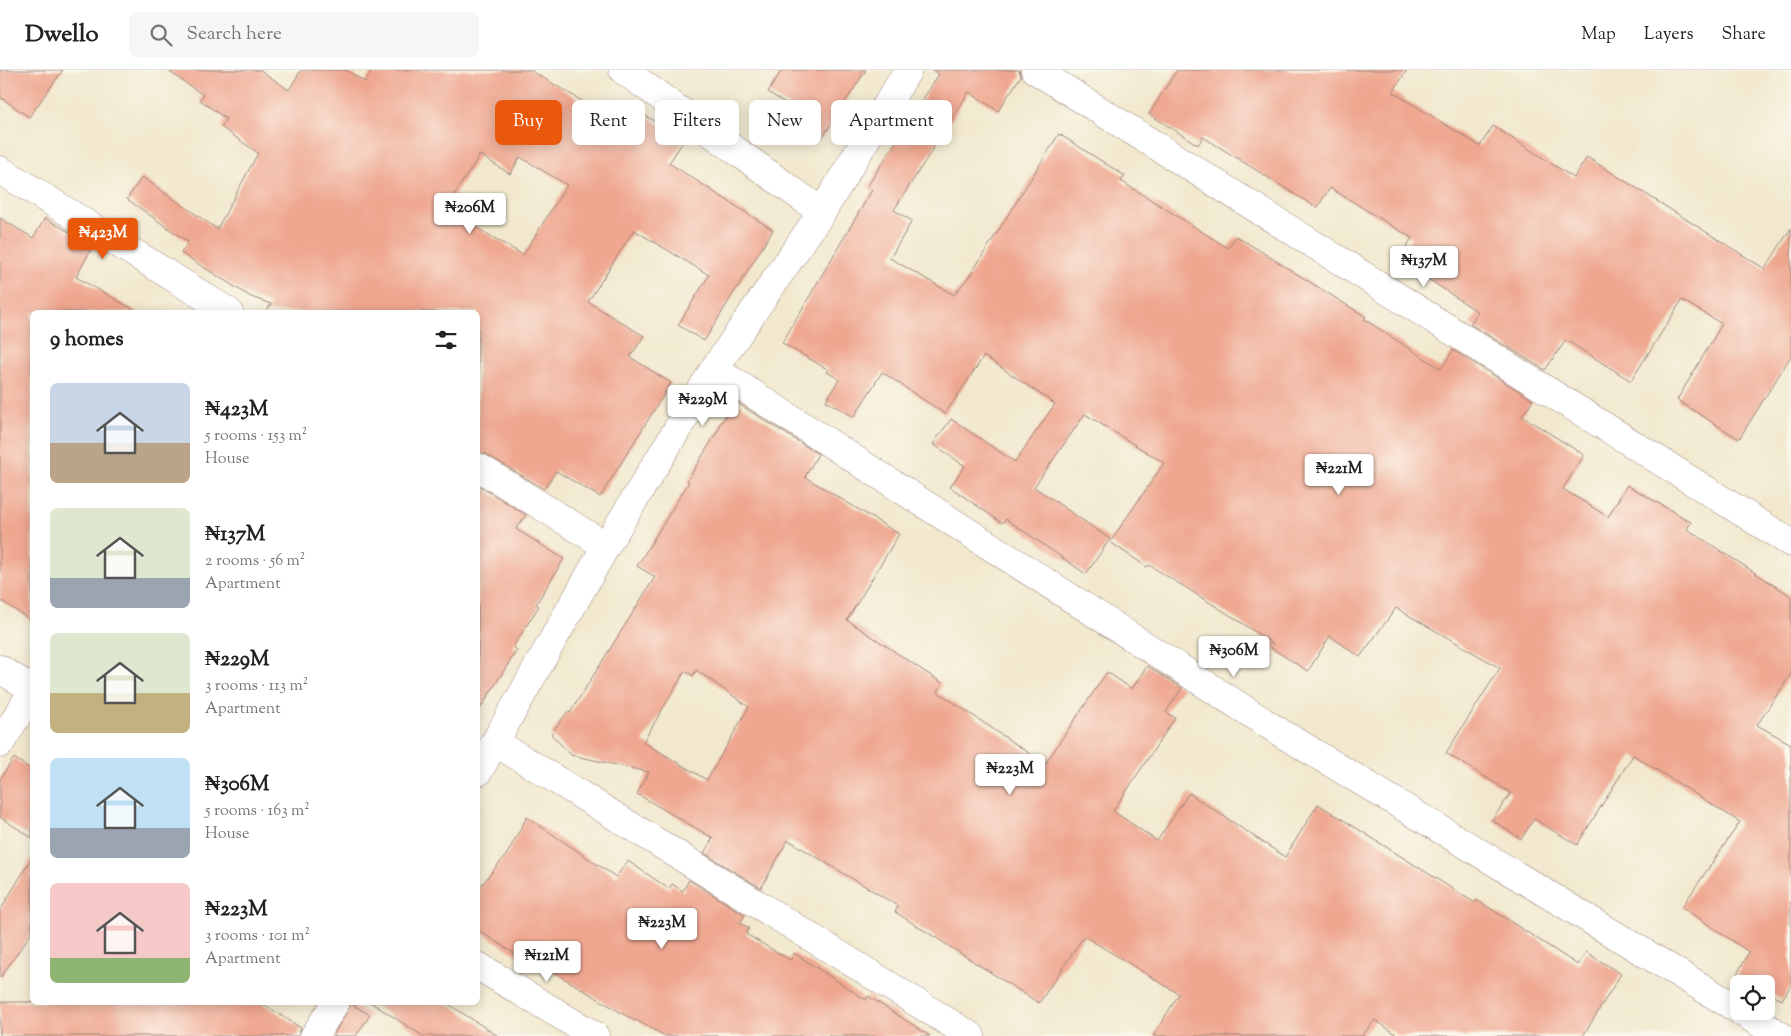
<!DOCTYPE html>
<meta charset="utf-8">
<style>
:root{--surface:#fff;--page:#f6f6f6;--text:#222;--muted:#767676;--line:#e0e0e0;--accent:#ea580c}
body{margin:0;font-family:"Sorts Mill Goudy",serif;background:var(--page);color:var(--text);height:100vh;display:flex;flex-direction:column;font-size:19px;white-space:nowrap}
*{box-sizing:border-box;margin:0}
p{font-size:16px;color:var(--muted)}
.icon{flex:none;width:28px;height:28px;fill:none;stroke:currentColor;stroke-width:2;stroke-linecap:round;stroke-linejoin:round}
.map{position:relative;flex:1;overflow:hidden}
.panel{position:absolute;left:30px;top:240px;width:450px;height:695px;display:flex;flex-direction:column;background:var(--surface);border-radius:8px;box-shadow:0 2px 12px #0003}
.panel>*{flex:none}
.banner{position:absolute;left:495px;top:30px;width:475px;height:45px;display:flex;gap:10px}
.tools{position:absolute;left:1730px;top:905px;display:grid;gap:10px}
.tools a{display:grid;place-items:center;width:45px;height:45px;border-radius:8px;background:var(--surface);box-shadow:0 2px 12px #0003;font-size:25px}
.price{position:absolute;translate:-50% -42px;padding:0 11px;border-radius:5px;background:#fff;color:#222;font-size:16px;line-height:32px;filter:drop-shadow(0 1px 2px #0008)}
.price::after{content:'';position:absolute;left:50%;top:30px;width:15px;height:11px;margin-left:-8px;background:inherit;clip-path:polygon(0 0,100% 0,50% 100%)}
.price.selected{background:var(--accent);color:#fff}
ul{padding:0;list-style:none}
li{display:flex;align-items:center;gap:15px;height:125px;padding:0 20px}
li span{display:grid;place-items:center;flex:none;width:140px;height:100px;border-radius:8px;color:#555}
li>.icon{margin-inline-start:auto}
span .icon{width:60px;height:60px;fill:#fffc;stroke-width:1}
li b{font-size:21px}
h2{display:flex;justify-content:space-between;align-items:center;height:60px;padding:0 20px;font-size:21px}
.tag{padding:0 18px;border-radius:8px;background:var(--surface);box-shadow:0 2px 12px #0003;font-size:18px;line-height:45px}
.tag.selected{background:var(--accent);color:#fff}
header{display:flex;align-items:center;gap:30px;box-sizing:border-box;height:70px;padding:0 25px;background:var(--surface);border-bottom:1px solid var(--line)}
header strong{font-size:24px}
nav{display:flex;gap:28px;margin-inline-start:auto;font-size:18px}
.search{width:350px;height:45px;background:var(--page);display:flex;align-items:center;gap:12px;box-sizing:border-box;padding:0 18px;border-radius:8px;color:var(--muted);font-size:19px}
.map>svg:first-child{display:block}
</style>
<header>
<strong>Dwello</strong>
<div class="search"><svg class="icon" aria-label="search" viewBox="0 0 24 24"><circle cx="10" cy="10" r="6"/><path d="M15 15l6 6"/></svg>Search here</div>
<nav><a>Map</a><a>Layers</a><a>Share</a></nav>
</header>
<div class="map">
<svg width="1791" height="966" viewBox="0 0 1791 966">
<rect width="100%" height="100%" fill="#fbf7ec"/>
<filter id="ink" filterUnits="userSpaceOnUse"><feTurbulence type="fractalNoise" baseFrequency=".02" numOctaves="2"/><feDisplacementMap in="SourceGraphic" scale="10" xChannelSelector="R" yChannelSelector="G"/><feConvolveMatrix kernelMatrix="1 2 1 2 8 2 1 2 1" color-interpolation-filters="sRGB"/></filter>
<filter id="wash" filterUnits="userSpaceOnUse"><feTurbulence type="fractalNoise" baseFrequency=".0096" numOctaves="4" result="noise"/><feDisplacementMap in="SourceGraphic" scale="20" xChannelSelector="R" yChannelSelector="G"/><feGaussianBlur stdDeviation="1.12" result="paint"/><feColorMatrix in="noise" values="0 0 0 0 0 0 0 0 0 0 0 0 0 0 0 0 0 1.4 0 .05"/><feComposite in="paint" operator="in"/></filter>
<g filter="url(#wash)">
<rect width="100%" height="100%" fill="#f1e8cd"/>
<g id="blocks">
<g fill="#efa790" fill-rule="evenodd">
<polygon points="0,0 63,0 29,47 0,27"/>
<path d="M167 0H260L289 20 301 0H346L365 12 372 0H530L619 53 630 36 684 70 669 93 773 160 704 271 678 255 709 205 634 160 588 232 644 266 630 287 671 313 600 427 556 401 544 419 486 384 478 382V242H266L271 234 251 227 181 183 188 172 127 129 142 107 217 159 258 83 221 57 226 49 200 30 203 25ZM480 85 510 104 520 87 567 115 523 185 445 139Z"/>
<polygon points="782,0 866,0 822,68 789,47 794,39 768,22"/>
<polygon points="933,0 1019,0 1021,6 998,41 969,22 894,140 912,151 890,188 954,225 971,204 1059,64 1125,106 1121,111 1228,178 1236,166 1366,247 1364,249 1441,299 1453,280 1533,330 1522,346 1584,385 1563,419 1608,447 1627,415 1691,452 1687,459 1791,526 1791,604 1757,655 1791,674 1791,915 1782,930 1766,921 1766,914 1754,914 1737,904 1749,882 1682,837 1740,752 1633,685 1577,775 1534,749 1521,769 1492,750 1511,723 1446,683 1500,598 1396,538 1360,587 1330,566 1308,601 1271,578 1273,574 1233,547 1149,495 1147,497 1110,472 1164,393 1085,344 1034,417 1110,469 1086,504 1006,449 1002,453 950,417 965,396 933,374 951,349 1015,392 1055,334 984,286 945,344 882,302 854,347 826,331 839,309 827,302 829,300 782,273 872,120 867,117 939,4"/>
<polygon points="1177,0 1407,0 1393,22 1480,76 1493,56 1574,108 1587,87 1765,199 1791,158 1791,286 1739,369 1677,330 1722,254 1682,230 1631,311 1566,270 1545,300 1470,254 1478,242 1398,189 1412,168 1330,118 1317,138 1203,67 1198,75 1149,44"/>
<polygon points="0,148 33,168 45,148 93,176 76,207 138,242 32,242 32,551 0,530"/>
<path d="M736 332 818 384 805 407 899 464 847 550 942 613 938 622 1045 694 1107 602 1132 619 1147 596 1182 618 1166 642 1175 648 1113 741 1157 771 1189 723 1285 787 1318 734 1475 833 1477 830 1578 895 1586 882 1621 904 1583 966H1399L1375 950 1362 966H1153L1179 924 1084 866 1039 933 895 842 898 836 788 770 761 818 704 783 713 768 637 724 649 702 571 685 551 664 568 641 570 643 655 507 637 496 689 412 687 411 720 357 719 355ZM696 600 749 637 707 710 643 672 685 601 693 606Z"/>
<polygon points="478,415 526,445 516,459 564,489 536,534 539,536 513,577 517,580 478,642"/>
<polygon points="14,688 32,700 32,768 0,747 0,709"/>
<polygon points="527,747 616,807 628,791 669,819 672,814 683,821 689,810 745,845 740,853 749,858 746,864 790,890 794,883 866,930 868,926 930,966 665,966 636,950 635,951 537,892 534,896 478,860 478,819 507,784"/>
<polygon points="32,787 32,862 0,908 0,841"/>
<polygon points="0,932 260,932 301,958 298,966 0,966"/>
<polygon points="370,932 445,932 498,966 423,966"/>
<polygon points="351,934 370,945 356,966 333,966"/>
</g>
</g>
</g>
<g filter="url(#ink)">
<use href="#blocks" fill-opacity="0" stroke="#9e847c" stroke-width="1"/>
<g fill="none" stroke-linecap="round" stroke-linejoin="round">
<g stroke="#9e847c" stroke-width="29">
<g id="street">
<polyline points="623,0 822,142"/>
<polyline points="1035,0 1791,473"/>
<polyline points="0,100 229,242"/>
<polyline points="714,299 1278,661 1739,940"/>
<polyline points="478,397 606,476"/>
<polyline points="0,599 32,619"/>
<polyline points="495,672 971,966"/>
<polyline points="0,674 32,622"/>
<polyline points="478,702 606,476 714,299 822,142 908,0"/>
<polyline points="478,896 595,966"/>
<polyline points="1740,941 1781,966"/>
<polyline points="314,966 336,932"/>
</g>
</g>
<use href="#street" stroke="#fff" stroke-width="28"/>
</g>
</g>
</svg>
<div class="tools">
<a><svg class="icon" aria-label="locate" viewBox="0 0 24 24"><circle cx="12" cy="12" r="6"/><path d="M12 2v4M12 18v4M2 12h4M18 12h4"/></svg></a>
</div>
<b class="price" style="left:470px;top:165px">₦206M</b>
<b class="price selected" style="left:103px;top:190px">₦423M</b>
<b class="price" style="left:1424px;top:218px">₦137M</b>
<b class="price" style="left:703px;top:357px">₦229M</b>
<b class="price" style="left:1339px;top:426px">₦221M</b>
<b class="price" style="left:1234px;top:608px">₦306M</b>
<b class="price" style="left:1010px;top:726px">₦223M</b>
<b class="price" style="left:662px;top:880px">₦223M</b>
<b class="price" style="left:547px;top:913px">₦121M</b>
<div class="banner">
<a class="tag selected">Buy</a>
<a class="tag">Rent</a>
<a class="tag">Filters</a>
<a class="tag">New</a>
<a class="tag">Apartment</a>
</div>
<section class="panel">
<h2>9 homes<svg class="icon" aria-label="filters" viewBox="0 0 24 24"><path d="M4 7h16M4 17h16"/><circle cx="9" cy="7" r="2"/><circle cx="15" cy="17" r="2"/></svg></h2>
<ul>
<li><span style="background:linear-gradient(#c9d6e8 60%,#b9a48a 0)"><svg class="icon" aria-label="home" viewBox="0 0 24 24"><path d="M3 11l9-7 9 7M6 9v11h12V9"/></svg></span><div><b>₦423M</b><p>5 rooms · 153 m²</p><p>House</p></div></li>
<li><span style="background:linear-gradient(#dfe7d0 70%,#9aa5b1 0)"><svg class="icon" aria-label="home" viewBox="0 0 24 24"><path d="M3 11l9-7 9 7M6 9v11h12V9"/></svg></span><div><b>₦137M</b><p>2 rooms · 56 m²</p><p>Apartment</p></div></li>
<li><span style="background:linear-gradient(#dfe7d0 60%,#c2b280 0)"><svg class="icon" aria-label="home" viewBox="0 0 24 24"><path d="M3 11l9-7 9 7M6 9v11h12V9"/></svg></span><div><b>₦229M</b><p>3 rooms · 113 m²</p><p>Apartment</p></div></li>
<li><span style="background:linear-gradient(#bfe0f5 70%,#9aa5b1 0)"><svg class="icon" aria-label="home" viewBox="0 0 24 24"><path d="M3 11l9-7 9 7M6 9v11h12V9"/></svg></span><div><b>₦306M</b><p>5 rooms · 163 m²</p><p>House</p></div></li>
<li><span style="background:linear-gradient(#f6c9c9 75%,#8fb573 0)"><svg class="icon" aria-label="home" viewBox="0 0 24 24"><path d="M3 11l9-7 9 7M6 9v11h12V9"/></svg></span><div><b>₦223M</b><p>3 rooms · 101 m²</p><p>Apartment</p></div></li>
</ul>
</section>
</div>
